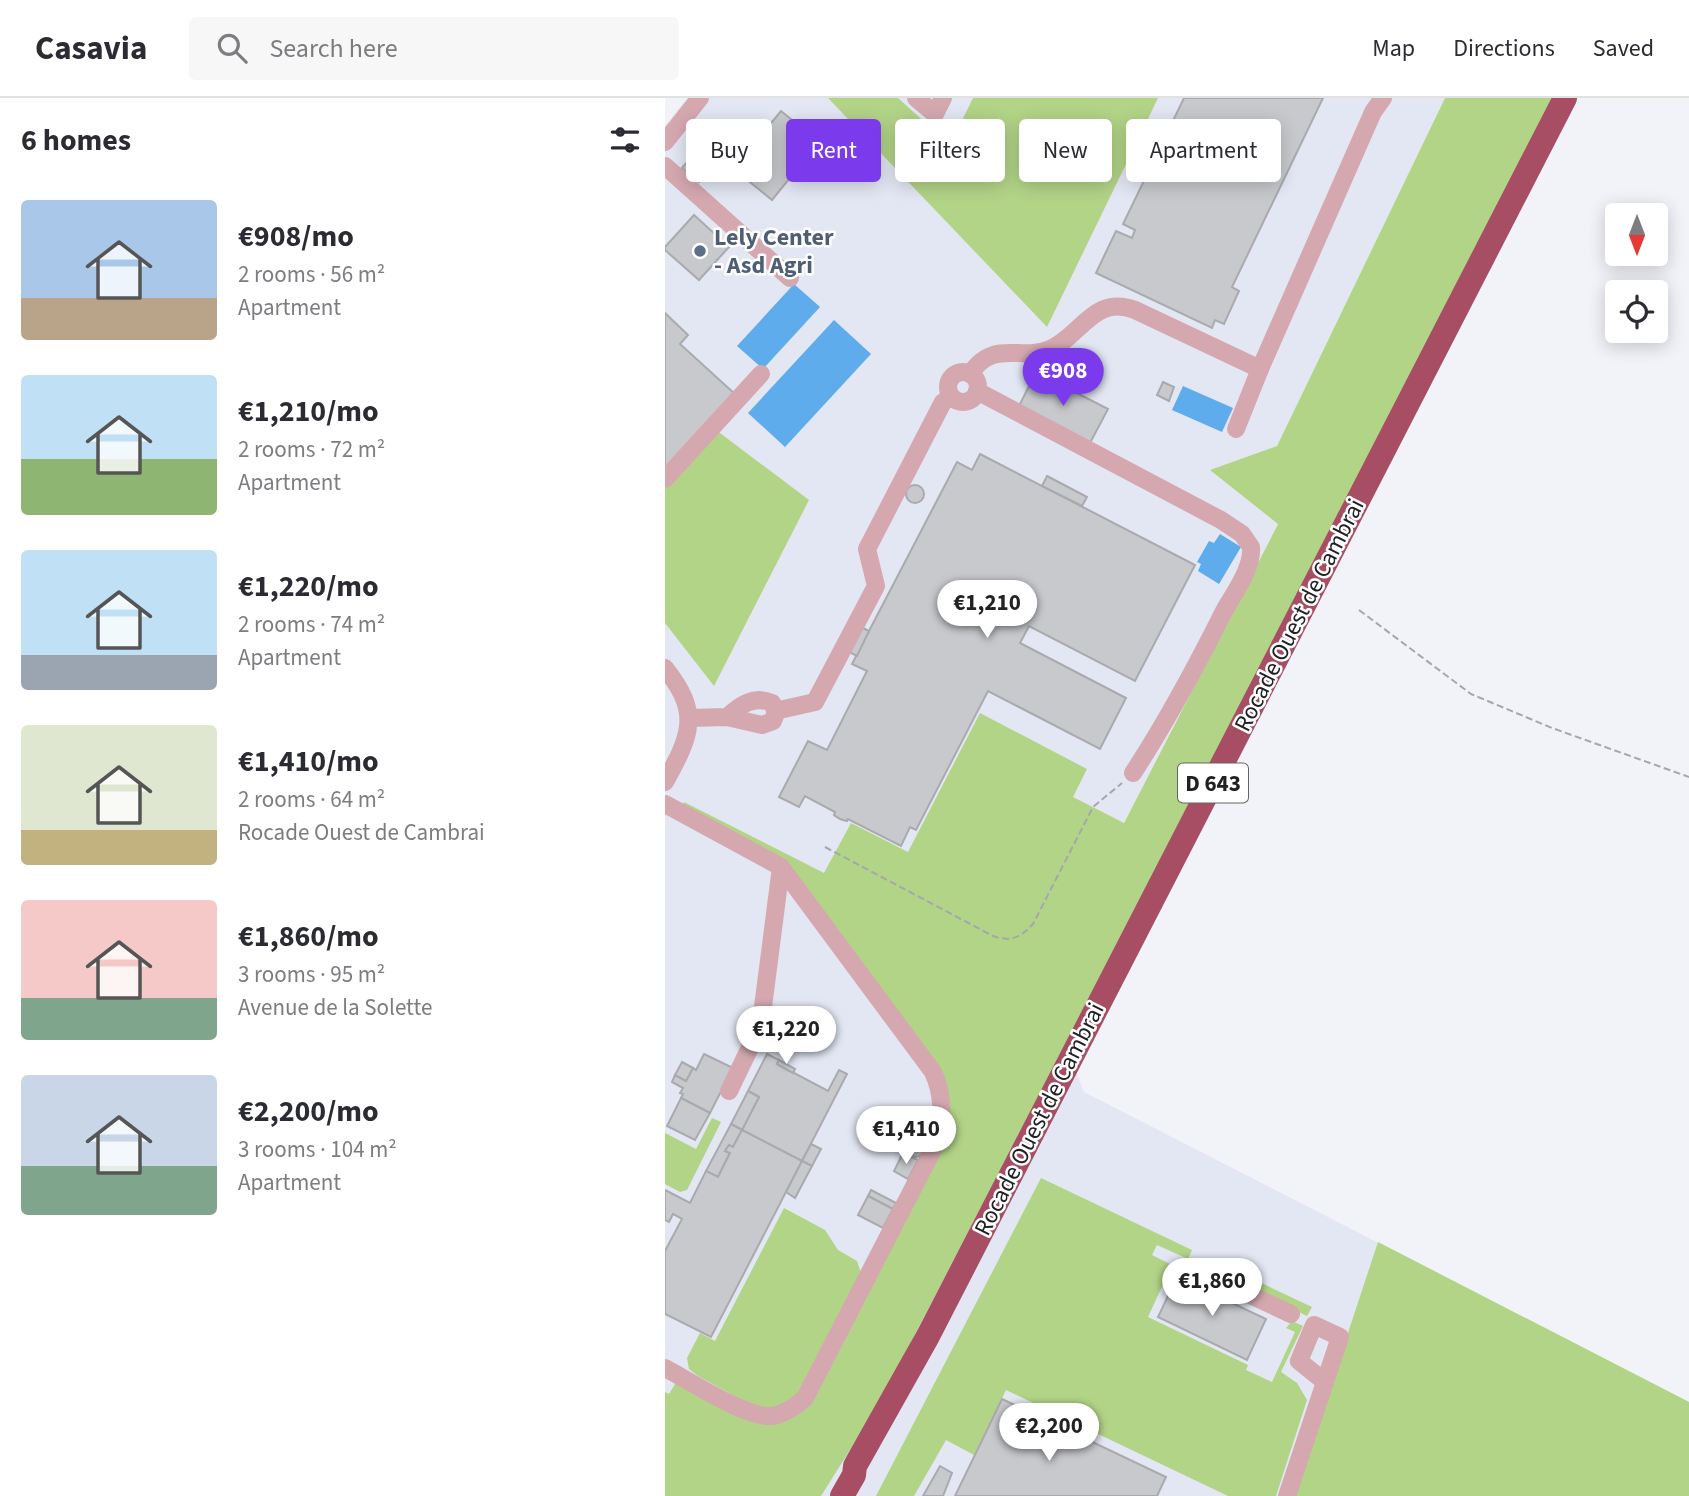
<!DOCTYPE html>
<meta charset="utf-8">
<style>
:root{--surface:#fff;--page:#f7f7f7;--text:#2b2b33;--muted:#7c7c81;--line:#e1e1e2;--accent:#7c3aed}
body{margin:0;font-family:"Source Sans 3",sans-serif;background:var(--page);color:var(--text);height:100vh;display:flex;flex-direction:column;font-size:26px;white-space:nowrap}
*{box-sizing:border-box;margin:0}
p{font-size:23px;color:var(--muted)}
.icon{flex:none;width:38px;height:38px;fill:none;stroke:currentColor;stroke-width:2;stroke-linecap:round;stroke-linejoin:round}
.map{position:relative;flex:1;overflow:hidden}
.side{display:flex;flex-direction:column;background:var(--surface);width:665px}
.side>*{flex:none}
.top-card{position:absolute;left:21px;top:21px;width:665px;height:63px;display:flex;gap:14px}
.needle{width:46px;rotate:180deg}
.controls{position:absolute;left:940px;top:105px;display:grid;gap:14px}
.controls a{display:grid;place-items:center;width:63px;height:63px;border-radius:7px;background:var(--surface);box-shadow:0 4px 18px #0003;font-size:35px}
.price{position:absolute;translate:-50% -60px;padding:0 16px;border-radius:24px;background:#fff;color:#222;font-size:23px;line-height:46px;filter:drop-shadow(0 2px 4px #0008)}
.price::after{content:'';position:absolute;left:50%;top:42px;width:21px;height:16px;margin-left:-10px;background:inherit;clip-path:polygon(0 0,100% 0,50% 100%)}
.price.current{background:var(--accent);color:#fff}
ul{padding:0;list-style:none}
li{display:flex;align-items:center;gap:21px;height:175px;padding:0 21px}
li span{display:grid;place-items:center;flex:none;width:196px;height:140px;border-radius:7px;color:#555}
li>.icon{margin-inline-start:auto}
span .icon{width:84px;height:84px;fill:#fffc;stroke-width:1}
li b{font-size:30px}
h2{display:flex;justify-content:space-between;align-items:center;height:84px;padding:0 21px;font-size:30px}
.pill{padding:0 24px;border-radius:7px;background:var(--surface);box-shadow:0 4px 18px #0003;font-size:24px;line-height:63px}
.pill.current{background:var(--accent);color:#fff}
header{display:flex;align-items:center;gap:42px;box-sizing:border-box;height:98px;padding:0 35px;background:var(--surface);border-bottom:2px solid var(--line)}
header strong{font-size:33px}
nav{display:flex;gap:38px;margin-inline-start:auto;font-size:24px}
.search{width:490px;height:63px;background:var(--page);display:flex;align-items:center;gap:18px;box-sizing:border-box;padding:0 24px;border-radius:7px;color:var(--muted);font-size:26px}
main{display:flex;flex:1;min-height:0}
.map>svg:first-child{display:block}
</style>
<header>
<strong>Casavia</strong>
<div class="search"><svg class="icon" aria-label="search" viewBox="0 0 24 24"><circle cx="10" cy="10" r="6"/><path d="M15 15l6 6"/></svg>Search here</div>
<nav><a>Map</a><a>Directions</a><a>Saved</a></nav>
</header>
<main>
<section class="side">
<h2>6 homes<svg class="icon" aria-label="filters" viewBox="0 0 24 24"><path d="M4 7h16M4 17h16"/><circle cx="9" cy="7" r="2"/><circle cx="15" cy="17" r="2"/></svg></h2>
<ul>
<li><span style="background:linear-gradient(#a9c7e8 70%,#b9a48a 0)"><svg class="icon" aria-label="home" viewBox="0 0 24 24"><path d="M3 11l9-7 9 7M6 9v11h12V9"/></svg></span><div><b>€908/mo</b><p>2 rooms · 56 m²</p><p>Apartment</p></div></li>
<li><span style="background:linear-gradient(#bfe0f5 60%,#8fb573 0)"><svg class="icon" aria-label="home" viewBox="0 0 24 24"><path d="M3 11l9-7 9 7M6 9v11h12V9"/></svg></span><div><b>€1,210/mo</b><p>2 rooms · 72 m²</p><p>Apartment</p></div></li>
<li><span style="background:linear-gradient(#bfe0f5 75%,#9aa5b1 0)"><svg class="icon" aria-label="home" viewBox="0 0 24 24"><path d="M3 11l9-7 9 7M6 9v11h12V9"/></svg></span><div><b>€1,220/mo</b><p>2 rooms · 74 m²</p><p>Apartment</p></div></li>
<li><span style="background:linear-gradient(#dfe7d0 75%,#c2b280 0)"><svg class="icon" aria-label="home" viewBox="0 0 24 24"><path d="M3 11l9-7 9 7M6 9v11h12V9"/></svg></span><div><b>€1,410/mo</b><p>2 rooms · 64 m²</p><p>Rocade Ouest de Cambrai</p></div></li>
<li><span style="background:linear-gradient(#f6c9c9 70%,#7fa58c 0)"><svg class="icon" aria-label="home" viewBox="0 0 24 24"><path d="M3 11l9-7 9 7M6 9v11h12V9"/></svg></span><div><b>€1,860/mo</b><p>3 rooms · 95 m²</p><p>Avenue de la Solette</p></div></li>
<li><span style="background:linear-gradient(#c9d6e8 65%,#7fa58c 0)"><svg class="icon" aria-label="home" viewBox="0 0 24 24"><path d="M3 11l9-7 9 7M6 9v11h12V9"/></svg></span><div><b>€2,200/mo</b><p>3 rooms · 104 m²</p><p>Apartment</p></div></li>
</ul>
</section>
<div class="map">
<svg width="1024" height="1398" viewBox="0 0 1024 1398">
<rect width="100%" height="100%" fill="#f1f3f8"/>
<polygon fill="#e2e7f3" points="22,0 780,0 612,348 546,372 613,425 376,886 419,994 1024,1304 1024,1398 0,1398 0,28"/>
<g fill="#b2d487">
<polygon points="163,0 233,0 285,47 308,0 493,0 382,229"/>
<polygon points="780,0 890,0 215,1304 156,1398 0,1398 0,1294 4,1296 12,1283 123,1319 284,1002 132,779 15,713 19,704 159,775 186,725 243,754 315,615 422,671 408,699 459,725 613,426 545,372 612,348"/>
<polygon points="51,332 144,402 49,588 0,525 0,387"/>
<polygon points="47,1020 56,1024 22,1092 15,1094 0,1086 0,1035 31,1051"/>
<polygon points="376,1080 527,1152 523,1161 492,1147 487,1157 507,1167 483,1219 583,1267 581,1272 607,1284 630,1234 621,1230 627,1223 638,1228 616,1274 632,1285 642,1302 611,1398 563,1398 341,1292 309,1357 281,1342 249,1398 211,1398"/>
<polygon points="119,1110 160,1132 173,1152 192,1163 197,1178 137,1294 110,1311 87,1308 33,1278 24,1271 22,1260 35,1235 50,1243"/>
<polygon points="713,1144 1024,1304 1024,1398 629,1398"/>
<polygon points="556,1166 647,1209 642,1218 558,1178"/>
</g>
<g fill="#5facec">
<polygon points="129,186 155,209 98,271 72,248"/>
<polygon points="169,222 206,256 120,349 83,315"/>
<polygon points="518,288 568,310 557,334 507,312"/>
<polygon points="555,436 576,449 554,486 533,473 536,466 532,464 544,443 549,445"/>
</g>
<g fill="#c7c9cd" stroke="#a8aaae" stroke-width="2">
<polygon points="519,0 658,0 567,189 574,193 559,226 550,222 547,230 431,175 451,133 467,140 470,132 458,126"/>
<polygon points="116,13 149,40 137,55 142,59 107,102 75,76 93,55 86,50"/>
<polygon points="24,62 41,76 34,84 17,70"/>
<polygon points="29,117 64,149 34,182 0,152 0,149"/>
<polygon points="0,215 23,237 15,246 70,296 0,372"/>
<polygon points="371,274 443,311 425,345 354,308"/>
<polygon points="498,284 509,289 504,303 492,297"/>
<polygon points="315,356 530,467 470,583 364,528 355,545 461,600 435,651 323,593 251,732 245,729 236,748 183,721 182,723 175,721 169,717 170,714 140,698 134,709 114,699 143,643 162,652 202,573 187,566 204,533 292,364 307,372"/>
<polygon points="382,378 422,399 417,408 377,388"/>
<circle cx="250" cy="396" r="9"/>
<polygon points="196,529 204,533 192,558 184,554"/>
<polygon points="39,956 68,970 45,1015 16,1000 18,996 15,995 18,990 7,984 10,977 21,983 28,970 31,972"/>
<polygon points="102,956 114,962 112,966 163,993 174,972 182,976 137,1063 77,1032 94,999 83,993"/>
<polygon points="114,962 130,971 128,975 112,966"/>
<polygon points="17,964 28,970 21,983 10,977"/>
<polygon points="83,993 94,999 77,1032 66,1026"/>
<polygon points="16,1000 45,1015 30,1042 2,1028"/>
<polygon points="66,1026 77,1032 68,1049 64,1047 60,1053 65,1055 53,1079 41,1073"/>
<polygon points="77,1032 137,1063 46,1239 0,1216 0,1153 17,1121 8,1116 4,1124 0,1122 0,1092 25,1105 41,1073 53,1079 65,1055 60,1053 64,1047 68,1049"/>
<circle cx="251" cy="1050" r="9"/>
<polygon points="146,1046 156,1051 147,1068 137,1063"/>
<polygon points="238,1055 253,1062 243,1081 229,1073"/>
<polygon points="137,1063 147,1068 130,1100 121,1094"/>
<polygon points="206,1092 231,1105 228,1111 203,1098"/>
<polygon points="203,1098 228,1111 218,1130 193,1117"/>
<polygon points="512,1179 601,1221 582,1262 493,1219"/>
<polygon points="337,1301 501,1379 492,1398 290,1398"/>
<polygon points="275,1368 287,1375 278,1398 258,1398"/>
</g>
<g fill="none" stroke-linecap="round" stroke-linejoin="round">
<g stroke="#a5a7ab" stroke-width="2" stroke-dasharray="7 3.5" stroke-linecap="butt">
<polyline points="694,512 806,596 887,630 1024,679"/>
<path d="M160 749 328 838C346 844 355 840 368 826L428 709 457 685"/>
</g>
<g stroke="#d5a8b0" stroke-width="18">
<polyline points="251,0 270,16 278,0"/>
<polyline points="0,44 35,0"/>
<polyline points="0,68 125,180"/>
<circle cx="298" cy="289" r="15"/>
<path d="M305 276C329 240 356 264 385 251 416 238 429 196 470 212L595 271 708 14 718 0"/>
<path d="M312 293 556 422 577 436 586 449C588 470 569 495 559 513 531 569 502 623 468 675"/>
<polyline points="571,331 595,271"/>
<polyline points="0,381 96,276"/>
<path d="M0 570C36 615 26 637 0 684"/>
<polyline points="110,613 150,604 211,488 202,451 278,304 287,299"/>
<path d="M24 620 62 619 97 627 108 623C111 617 111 611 107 605 89 597 75 607 62 619"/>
<path d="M0 706 116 769 268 974C278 996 277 1014 275 1038L140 1300C131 1308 119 1317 106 1318 81 1320 25 1283 0 1270"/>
<polyline points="64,993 91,937 98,909 116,769"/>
<polyline points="525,1169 626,1216"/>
<polyline points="622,1398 675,1239 649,1227 634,1263 660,1284"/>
</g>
<polyline stroke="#a84e64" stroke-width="24" points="177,1398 189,1377 190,1368 263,1238 900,0"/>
</g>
<circle fill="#5c6f8a" stroke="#fff" stroke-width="2.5" cx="35" cy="153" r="7"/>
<g text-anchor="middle" stroke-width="5" stroke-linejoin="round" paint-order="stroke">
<rect fill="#fff" stroke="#636465" stroke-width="2" x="513" y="665.5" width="70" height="39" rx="5"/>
<g font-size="23" font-weight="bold" fill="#202123">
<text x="548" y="693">D 643</text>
</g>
<g font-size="24" font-weight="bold" fill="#4e5e75" stroke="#fff" text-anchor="start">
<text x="49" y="147">Lely Center<tspan x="49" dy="28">- Asd Agri</tspan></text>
</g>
<g font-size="24" fill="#202123" stroke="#fff">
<text transform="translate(634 517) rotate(-63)" y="8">Rocade Ouest de Cambrai</text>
<text transform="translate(374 1021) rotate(-63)" y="8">Rocade Ouest de Cambrai</text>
</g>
</g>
</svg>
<div class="controls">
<a><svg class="needle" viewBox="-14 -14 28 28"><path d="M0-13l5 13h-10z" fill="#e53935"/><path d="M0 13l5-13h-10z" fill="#7c7c81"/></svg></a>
<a><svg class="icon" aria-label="locate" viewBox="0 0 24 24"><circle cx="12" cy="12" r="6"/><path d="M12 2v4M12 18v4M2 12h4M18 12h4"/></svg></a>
</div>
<b class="price current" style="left:398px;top:310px">€908</b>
<b class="price" style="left:322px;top:542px">€1,210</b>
<b class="price" style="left:121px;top:968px">€1,220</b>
<b class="price" style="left:241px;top:1068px">€1,410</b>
<b class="price" style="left:547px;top:1220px">€1,860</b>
<b class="price" style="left:384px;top:1365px">€2,200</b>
<div class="top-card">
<a class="pill">Buy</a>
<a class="pill current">Rent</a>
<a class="pill">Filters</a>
<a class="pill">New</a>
<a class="pill">Apartment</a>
</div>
</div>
</main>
